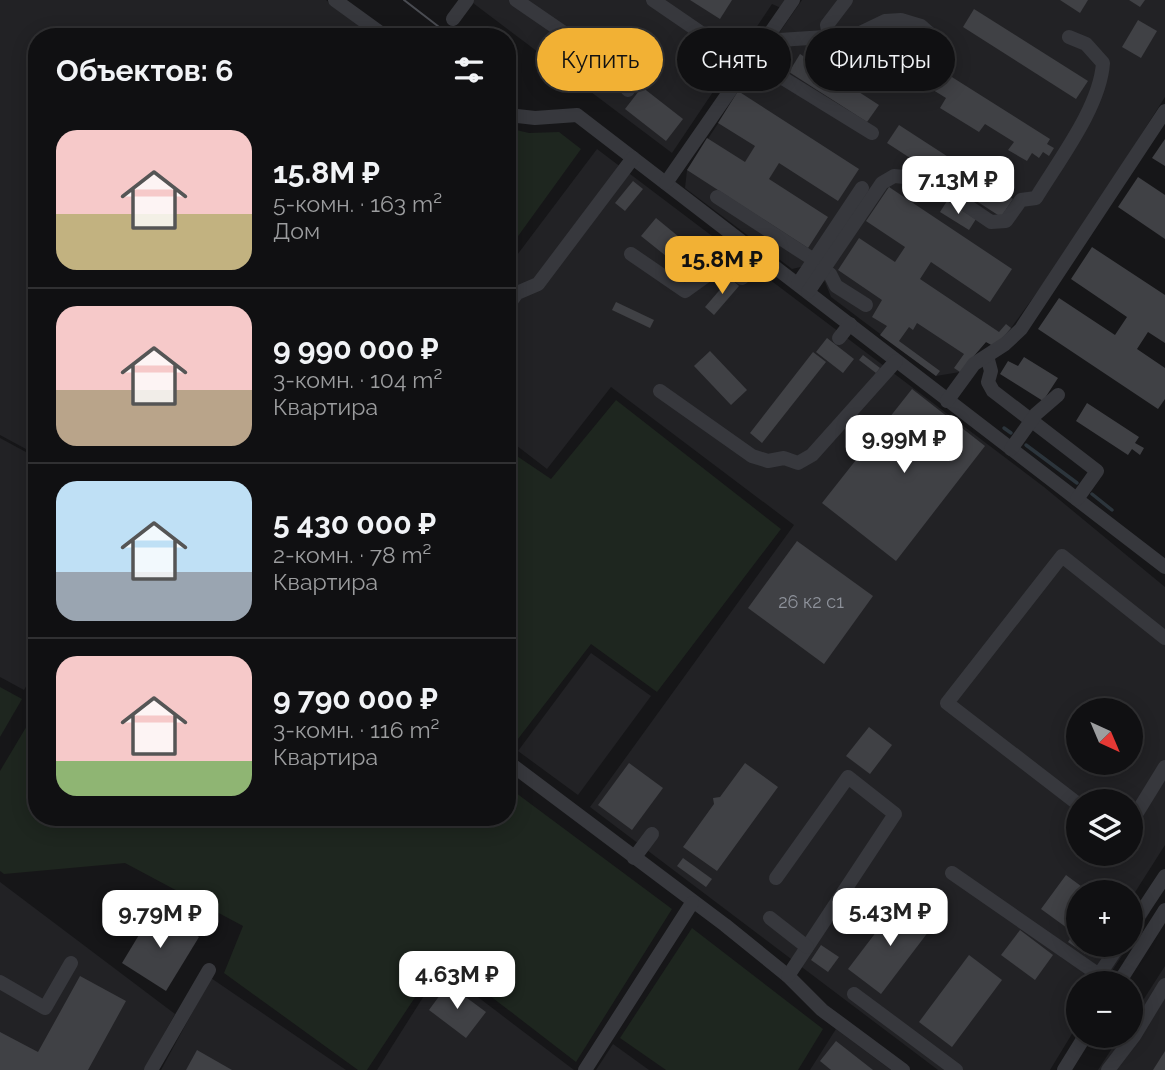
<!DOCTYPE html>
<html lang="ru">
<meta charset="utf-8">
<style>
:root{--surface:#101012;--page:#19191b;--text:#f1f3f6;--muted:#9c9d9f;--line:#303032;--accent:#f2b134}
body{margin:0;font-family:Raleway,sans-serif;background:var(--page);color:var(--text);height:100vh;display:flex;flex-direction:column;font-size:26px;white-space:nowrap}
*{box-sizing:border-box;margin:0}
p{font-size:23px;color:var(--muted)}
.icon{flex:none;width:38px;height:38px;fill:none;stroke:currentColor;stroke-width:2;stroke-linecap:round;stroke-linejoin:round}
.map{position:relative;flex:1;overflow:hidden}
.sheet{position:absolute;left:28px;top:28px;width:488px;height:798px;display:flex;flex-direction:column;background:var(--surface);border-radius:28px;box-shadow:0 4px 18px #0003,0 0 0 2px var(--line)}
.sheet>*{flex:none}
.banner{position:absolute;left:537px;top:28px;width:522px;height:63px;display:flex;gap:14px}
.needle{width:46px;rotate:136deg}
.buttons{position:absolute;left:1066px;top:698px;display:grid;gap:14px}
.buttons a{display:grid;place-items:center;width:77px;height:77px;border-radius:50%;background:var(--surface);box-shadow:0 4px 18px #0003,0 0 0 2px var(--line);font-size:35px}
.price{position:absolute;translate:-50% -60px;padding:0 16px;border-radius:14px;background:#fff;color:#222;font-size:23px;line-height:46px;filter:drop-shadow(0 2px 4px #0008)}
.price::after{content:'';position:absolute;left:50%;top:42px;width:21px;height:16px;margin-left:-10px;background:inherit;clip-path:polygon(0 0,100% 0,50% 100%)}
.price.on{background:var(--accent);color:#111}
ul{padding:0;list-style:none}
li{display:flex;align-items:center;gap:21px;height:175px;padding:0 28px}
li+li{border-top:2px solid var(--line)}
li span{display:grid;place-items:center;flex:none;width:196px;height:140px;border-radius:21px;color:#555}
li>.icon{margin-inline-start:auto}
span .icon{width:84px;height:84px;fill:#fffc;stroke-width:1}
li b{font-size:30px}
h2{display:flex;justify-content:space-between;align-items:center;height:84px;padding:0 28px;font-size:30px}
.chip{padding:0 24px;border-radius:32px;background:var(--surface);box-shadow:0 4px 18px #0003,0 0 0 2px var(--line);font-size:24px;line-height:63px}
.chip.on{background:var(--accent);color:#111}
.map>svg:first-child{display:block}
</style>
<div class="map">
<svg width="1165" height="1070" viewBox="0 0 1165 1070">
<rect width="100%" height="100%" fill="#161618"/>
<g fill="#222225" fill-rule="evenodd">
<polygon points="0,0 326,0 374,37 37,37 37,455 0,435"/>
<polygon points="469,0 786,0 781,8 772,4 672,153"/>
<polygon points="802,0 1165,0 1165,97 1073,243 1011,328 995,347 986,342 960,372 936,376 831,297 825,282 805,266 792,269 685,188 687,170 759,62 781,48 779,33"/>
<path d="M597 149 1044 487 1165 587V845L1132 897 1150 912 1131 943 1130 892H1078V945H1129L1104 983 1078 984V1024L1050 1070H938L590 807 794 525 611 387 547 469 508 439V267ZM1078 710H1130V763H1078ZM1078 802H1130V854H1078Z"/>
<polygon points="0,438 37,458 37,668 24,690 0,677"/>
<polygon points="591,653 651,696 578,795 518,751"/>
<polygon points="0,882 175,1014 144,1070 0,1070"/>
<polygon points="1165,966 1165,1070 1098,1070 1120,1036 1130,1036 1131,1019"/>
<polygon points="441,969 574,1070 377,1070"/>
<polygon points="211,978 346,1070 161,1070"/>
<polygon points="836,1029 891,1070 810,1070"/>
<polygon points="613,1044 649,1070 596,1070"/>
</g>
<g fill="#1e261f">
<polygon points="508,128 529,133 559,132 581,149 508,250"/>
<polygon points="616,400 781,529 657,692 591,644 511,748 508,745 508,450 551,479"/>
<polygon points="0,687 22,699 0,737"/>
<polygon points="37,709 37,817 508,817 508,787 672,909 576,1062 441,958 367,1070 358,1070 224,973 243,926 125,863 4,874 0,871 0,771"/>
<polygon points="692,928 823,1029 798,1070 666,1070 620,1038"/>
</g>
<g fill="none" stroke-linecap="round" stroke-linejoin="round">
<g stroke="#2c353c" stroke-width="3.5">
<polyline points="1004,428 1011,433"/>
<polyline points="1026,445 1077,483"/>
<polyline points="1092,494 1112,510"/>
</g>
</g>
<g fill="#404145">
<polygon points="690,0 732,0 720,19"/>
<polygon points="1060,0 1088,0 1080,13"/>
<polygon points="1129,0 1145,0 1140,7"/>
<polygon points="974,9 1088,81 1076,99 963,27"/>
<polygon points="1138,20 1157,31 1141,58 1122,47"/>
<polygon points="800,54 879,105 867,122 789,72"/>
<polygon points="936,67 1050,139 1047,144 1054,148 1049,156 1043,152 1039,158 1032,153 1027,161 1008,150 1014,142 985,124 979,132 940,108 946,98 925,85"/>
<polygon points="642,87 683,119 666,141 625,109"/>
<polygon points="738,91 859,169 838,201 779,163 769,179 828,217 808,248 687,170 707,138 745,162 755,146 718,123"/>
<polygon points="899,125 1013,199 1001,217 887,143"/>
<polygon points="1165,139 1165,166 1152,158"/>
<polygon points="1138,177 1165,195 1165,239 1118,207"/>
<polygon points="633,181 643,189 625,211 615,203"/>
<polygon points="889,187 1012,269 990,302 931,262 920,279 999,332 1006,324 1011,328 995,347 986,342 960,372 954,368 964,354 917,323 913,330 909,327 899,341 940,371 936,376 880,335 887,326 872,317 882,300 838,270 859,238 895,262 905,247 866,221"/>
<polygon points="947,201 976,219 969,230 940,212"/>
<polygon points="656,218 696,251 681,268 641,236"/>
<polygon points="1092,247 1165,295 1165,343 1148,332 1137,349 1165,368 1165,399 1158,409 1038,329 1059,298 1115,335 1127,317 1071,279"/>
<polygon points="730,278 739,286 714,315 705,307"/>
<polygon points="616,302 654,320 650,328 612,310"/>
<polygon points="827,338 854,359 843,373 816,352"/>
<polygon points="710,351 747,390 731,405 694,366"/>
<polygon points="813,352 826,362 762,443 750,433"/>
<polygon points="863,355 880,368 876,373 859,360"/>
<polygon points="1024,357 1058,378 1043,401 1000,374 1008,361 1018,366"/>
<polygon points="912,389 985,446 896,561 822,503"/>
<polygon points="1087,403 1139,437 1135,443 1144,448 1140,455 1132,449 1128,455 1076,421"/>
<polygon points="797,541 873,596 824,664 748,608"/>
<polygon points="869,727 892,745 870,774 846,756"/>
<polygon points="629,763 663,788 632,830 598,805"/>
<polygon points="745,763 778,787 717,871 683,847 714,804 713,798 720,797"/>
<polygon points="683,858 712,879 706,887 677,866"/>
<polygon points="1066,875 1089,892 1078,892 1078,945 1092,945 1085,954 1068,942 1074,933 1041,909"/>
<polygon points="899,902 932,927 881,994 848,969"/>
<polygon points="154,910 199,937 166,991 122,963"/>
<polygon points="1020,930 1053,955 1035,980 1001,955"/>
<polygon points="821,945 839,957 828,972 811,960"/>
<polygon points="969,955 1002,980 952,1047 919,1022"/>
<polygon points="80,976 126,1001 88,1070 0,1070 0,1032 38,1052"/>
<polygon points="448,984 486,1012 466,1038 429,1010"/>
<polygon points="836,1041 873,1070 831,1070 820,1061"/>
<polygon points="197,1050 232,1070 186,1070"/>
<polygon points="1165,1051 1165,1070 1153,1070"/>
</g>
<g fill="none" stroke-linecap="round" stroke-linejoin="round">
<g stroke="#37383d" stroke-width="14">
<polyline points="335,0 386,37"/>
<polyline points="516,0 599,57 628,90"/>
<polyline points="653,0 748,65"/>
<polyline points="846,0 827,25 829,36 841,45 848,66"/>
<polyline points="453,19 467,0"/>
<polyline points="764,41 856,35 885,21 901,20 921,26 929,33 928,64 920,74"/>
<polyline points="752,59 872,133"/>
<polyline points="508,115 535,118 577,115 1165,567"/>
<polyline points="666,183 793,0"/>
<polyline points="717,197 814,260"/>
<polyline points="631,254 685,291 721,265 742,278 761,255"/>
<polyline points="823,270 830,274 836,286 866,305"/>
<polyline points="798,284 862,188"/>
<path d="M808 292 882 183 894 176 916 178 941 188 991 222 1006 221 1021 200 1036 198C1059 160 1100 107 1103 63L1086 44 1069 37"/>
<polyline points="508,305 517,293 538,284 633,158"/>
<polyline points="839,338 850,324"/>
<polyline points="987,356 991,371 988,382 993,391 1097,471 1077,499"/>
<polyline points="660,391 752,456 768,461 784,458 798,463 812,455 896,361"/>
<polyline points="947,401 974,364 1005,344 1021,329 1165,111"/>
<polyline points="1011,449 1036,414 1058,395"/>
<polyline points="508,762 725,925 788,976 822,1010 903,1070"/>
<polyline points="1078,804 947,703 1062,556 1165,638"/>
<polyline points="1130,824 1165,767"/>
<polyline points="634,858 652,834"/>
<polyline points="952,873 1099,975 1119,945"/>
<polyline points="776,878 848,777 895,814 788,976"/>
<polyline points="770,918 807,947"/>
<polyline points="1130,929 1165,876"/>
<polyline points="0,982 45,1008 71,963"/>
<polyline points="1118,984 1165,910"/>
<polyline points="854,994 956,1070"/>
<polyline points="151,1070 209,970"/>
<polyline points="585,1070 692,903"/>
<polyline points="1064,1070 1085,1036"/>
<polyline points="1108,1070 1134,1036 1165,985"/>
</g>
<polyline stroke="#4a4c52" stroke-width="2" points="404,0 452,37"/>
</g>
<g text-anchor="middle" stroke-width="5" stroke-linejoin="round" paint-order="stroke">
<g font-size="18" fill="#8e929b">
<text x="811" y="608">26 к2 с1</text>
</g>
</g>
</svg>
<div class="buttons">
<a><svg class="needle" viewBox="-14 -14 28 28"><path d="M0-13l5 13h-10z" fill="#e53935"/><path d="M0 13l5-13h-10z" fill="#9c9d9f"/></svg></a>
<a><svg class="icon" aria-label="layers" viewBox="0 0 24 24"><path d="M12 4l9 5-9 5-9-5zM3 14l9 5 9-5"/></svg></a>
<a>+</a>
<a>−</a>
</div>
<b class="price" style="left:958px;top:216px">7.13M ₽</b>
<b class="price on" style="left:722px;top:296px">15.8M ₽</b>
<b class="price" style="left:904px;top:475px">9.99M ₽</b>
<b class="price" style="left:890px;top:948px">5.43M ₽</b>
<b class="price" style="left:160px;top:950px">9.79M ₽</b>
<b class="price" style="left:457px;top:1011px">4.63M ₽</b>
<div class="banner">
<a class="chip on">Купить</a>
<a class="chip">Снять</a>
<a class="chip">Фильтры</a>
</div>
<section class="sheet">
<h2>Объектов: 6<svg class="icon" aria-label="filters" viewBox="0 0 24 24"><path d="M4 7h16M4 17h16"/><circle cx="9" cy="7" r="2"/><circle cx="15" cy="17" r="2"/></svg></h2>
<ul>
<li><span style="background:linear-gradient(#f6c9c9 60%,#c2b280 0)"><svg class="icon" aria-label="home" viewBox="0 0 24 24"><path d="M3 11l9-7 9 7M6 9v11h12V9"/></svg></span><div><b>15.8M ₽</b><p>5-комн. · 163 m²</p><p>Дом</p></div></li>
<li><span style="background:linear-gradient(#f6c9c9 60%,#b9a48a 0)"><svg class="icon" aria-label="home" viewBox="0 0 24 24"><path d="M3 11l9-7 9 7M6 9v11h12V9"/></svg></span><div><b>9 990 000 ₽</b><p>3-комн. · 104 m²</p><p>Квартира</p></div></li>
<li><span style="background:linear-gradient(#bfe0f5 65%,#9aa5b1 0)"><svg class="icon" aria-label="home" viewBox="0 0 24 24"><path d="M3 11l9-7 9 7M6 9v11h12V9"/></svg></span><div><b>5 430 000 ₽</b><p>2-комн. · 78 m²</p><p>Квартира</p></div></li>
<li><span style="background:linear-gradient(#f6c9c9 75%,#8fb573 0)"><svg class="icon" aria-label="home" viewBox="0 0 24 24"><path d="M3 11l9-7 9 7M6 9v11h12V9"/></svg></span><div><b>9 790 000 ₽</b><p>3-комн. · 116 m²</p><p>Квартира</p></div></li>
</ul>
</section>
</div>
